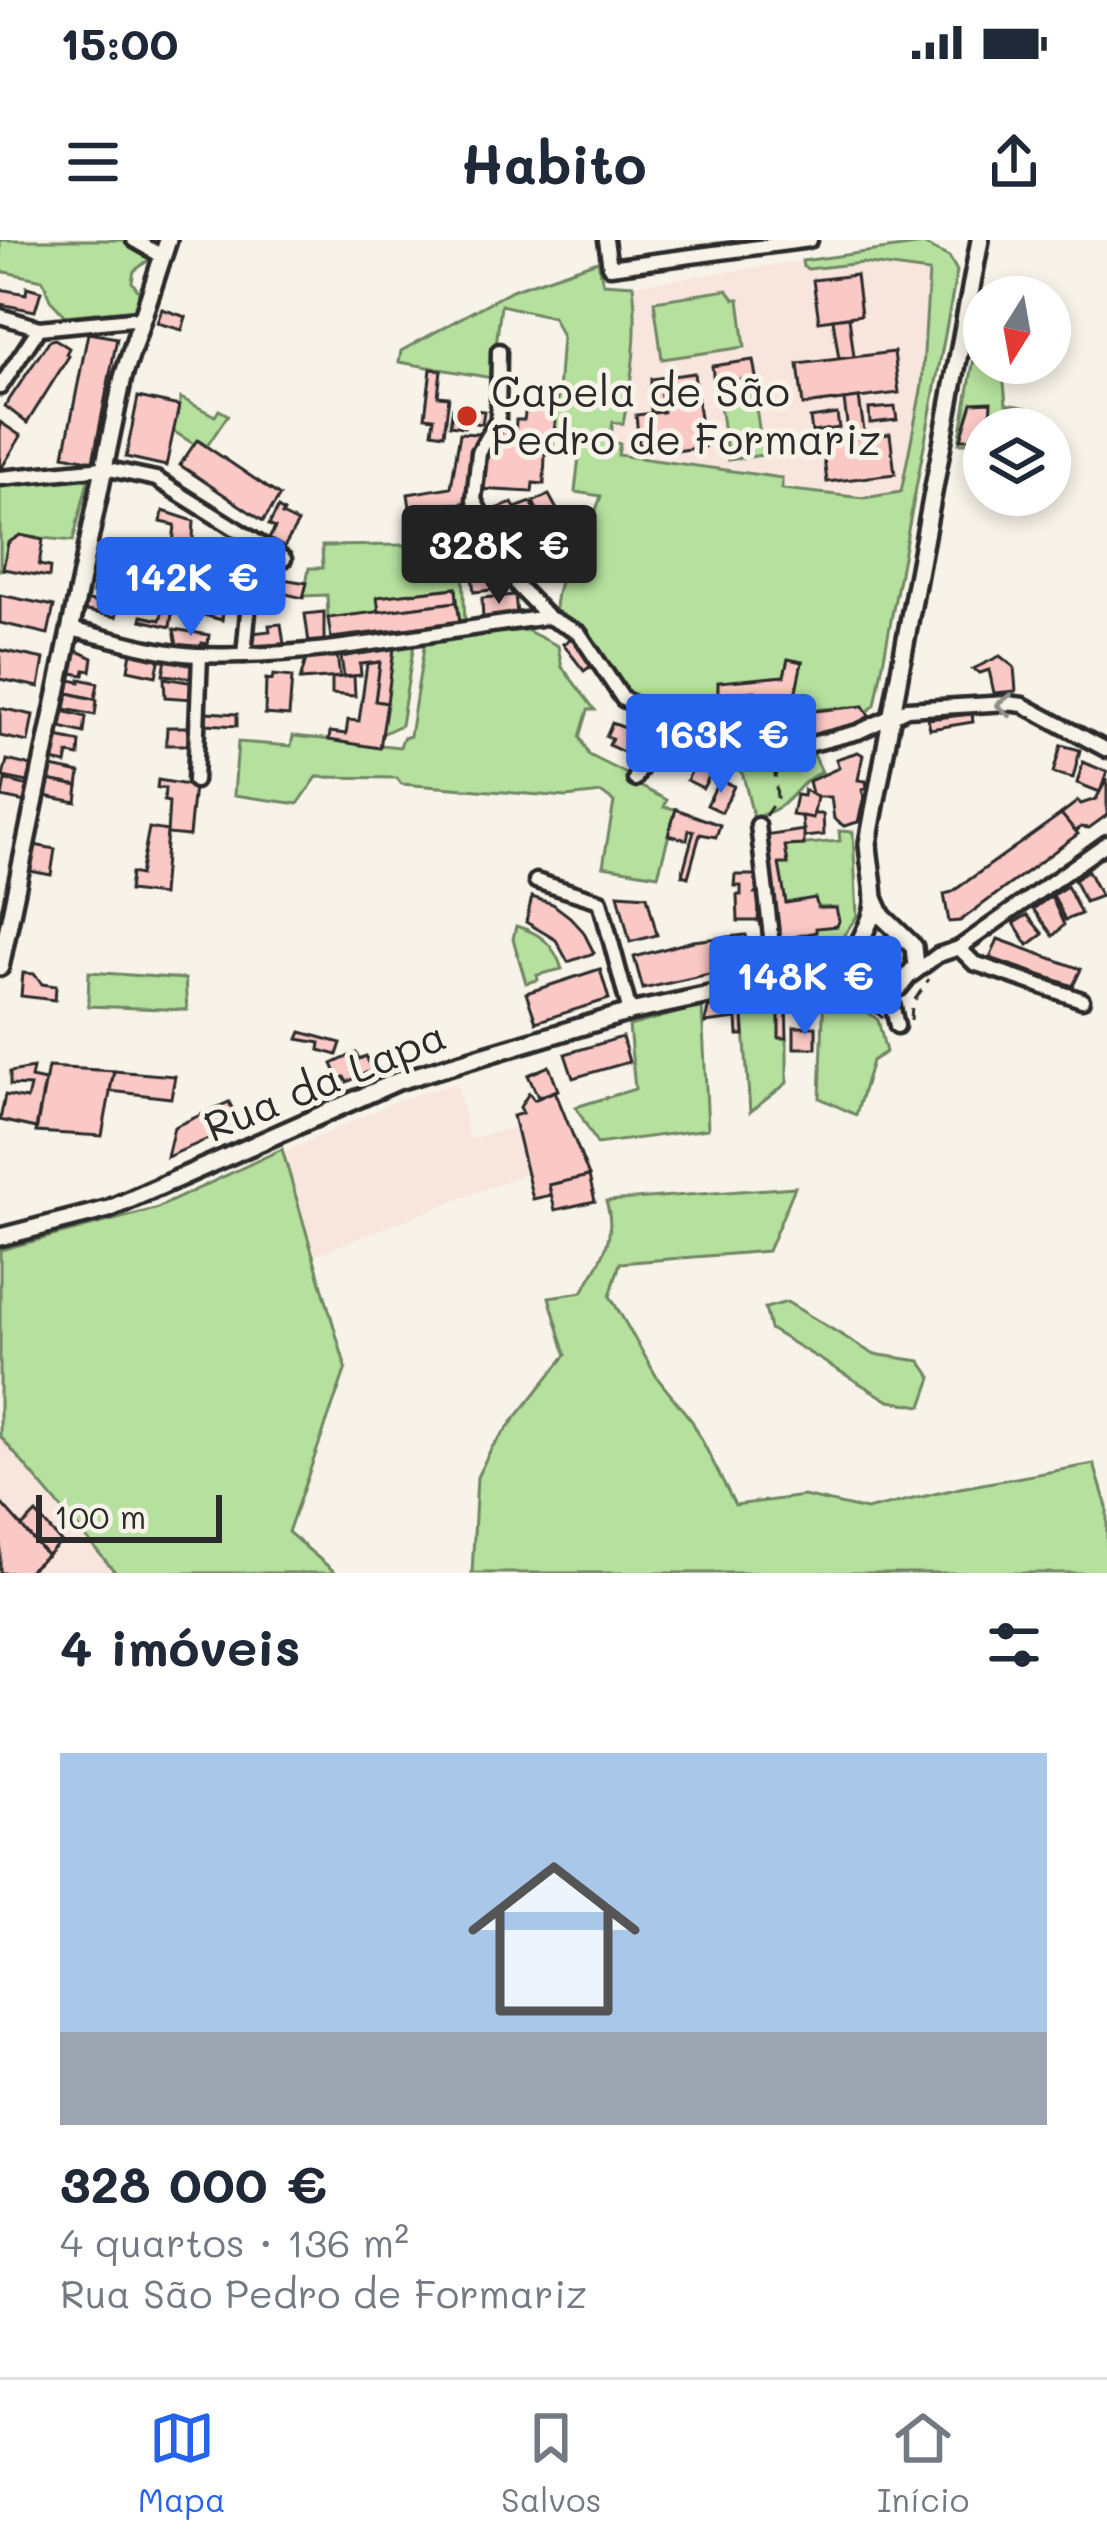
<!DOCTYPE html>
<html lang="pt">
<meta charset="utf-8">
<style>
:root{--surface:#fff;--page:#f2f2f3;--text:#1f2937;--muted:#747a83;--line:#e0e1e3;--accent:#2563eb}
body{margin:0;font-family:Mali,sans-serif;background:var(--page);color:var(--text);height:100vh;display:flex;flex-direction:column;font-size:45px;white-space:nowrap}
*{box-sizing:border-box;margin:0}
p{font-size:39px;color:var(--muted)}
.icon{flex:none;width:66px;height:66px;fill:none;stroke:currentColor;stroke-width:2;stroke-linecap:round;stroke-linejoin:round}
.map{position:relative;height:1333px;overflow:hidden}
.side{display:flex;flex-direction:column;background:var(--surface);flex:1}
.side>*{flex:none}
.needle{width:78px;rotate:191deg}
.buttons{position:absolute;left:963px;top:36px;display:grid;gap:24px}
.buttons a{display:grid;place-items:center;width:108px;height:108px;border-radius:50%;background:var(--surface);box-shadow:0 6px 18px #0003;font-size:60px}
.scale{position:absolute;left:36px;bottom:30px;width:186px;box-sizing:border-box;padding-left:12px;border:6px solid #2b2b2b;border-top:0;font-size:33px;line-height:42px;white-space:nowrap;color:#2b2b2b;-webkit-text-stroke:9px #f7f3e8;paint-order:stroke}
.price{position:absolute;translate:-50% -102px;padding:0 27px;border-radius:12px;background:var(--accent);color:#fff;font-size:39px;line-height:78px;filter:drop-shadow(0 3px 6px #0008)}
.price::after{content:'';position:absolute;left:50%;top:72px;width:36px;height:27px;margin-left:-18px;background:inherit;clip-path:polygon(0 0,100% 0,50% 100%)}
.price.active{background:#222;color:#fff}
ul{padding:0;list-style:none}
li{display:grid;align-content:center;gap:24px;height:636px;padding:0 60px}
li+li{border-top:3px solid var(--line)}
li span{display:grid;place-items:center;height:372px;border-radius:0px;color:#555}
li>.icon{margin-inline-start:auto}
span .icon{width:216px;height:216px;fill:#fffc;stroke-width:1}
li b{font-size:51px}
h2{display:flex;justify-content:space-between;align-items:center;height:144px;padding:0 60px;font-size:51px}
.status{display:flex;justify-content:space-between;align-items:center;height:84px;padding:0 60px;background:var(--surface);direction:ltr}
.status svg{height:33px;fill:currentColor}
header{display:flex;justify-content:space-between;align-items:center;height:156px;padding:0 60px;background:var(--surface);font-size:54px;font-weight:700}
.tab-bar{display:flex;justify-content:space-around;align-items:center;height:168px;border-top:3px solid var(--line);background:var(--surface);font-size:33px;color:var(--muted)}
.tab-bar a{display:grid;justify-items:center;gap:6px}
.tab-bar .active{color:var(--accent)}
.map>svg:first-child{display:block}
</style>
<div class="status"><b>15:00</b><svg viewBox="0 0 49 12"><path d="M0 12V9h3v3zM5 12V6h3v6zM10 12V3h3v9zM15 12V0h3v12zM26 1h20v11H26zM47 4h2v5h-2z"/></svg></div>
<header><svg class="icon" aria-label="menu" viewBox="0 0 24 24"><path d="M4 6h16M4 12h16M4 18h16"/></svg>Habito<svg class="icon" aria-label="share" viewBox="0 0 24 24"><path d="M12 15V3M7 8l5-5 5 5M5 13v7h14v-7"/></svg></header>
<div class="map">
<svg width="1107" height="1333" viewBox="0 0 1107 1333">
<rect width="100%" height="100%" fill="#f7f3e8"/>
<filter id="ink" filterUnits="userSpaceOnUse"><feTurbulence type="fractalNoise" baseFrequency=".00833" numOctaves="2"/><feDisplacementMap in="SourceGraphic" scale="24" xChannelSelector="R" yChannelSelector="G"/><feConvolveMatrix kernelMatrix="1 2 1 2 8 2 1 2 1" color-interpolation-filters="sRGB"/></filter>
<g filter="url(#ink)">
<g fill="#f8e6de">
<polygon points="923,4 949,17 957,31 911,284 607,221 624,119 626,46"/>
<polygon points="457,843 469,899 516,887 527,933 313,1016 283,913 398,860"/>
<polygon points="0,1196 51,1260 116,1333 0,1333"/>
</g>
<g fill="#b5e09d" stroke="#708664" stroke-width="3">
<polygon points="0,0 125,0 154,16 134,31 132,42 139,52 137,69 65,76 50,60 43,40 0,31"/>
<path d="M923 4 949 17 957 31 875 465 867 472 863 466 794 471 780 455 802 422 788 419 784 436 719 443V454L755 451 757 467 731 461 728 470 736 472 734 488 647 465 625 451 588 390 555 373C555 325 588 300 601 256L575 252 581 197 555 193 562 97 553 77 501 65 492 138 399 122 401 111 512 50 598 21 603 43 633 45C639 92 632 137 623 184L613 182 610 201 620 204 618 215 782 238V249L864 258 901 252 922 145 929 32 862 23 808 29 803 27 802 21Z"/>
<polygon points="727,50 734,59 739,59 745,107 662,119 654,61"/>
<polygon points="984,62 984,123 1002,123 1006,164 1027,168 1039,180 1032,189 984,189 984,203 959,203"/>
<polygon points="753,147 763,215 728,220 718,152"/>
<polygon points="181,158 215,176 219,170 228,175 207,206 198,200 194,204 173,191"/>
<polygon points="80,236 88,241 73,301 20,296 8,303 3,329 0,330 0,244"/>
<polygon points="487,304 501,325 463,331 465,384 331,402 331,398 459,382 456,348 378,357 379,372 328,378 327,355 304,356 309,328 323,328 322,306"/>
<polygon points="526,390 558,406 562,427 595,470 588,470 580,497 589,515 629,535 628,540 667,560 664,567 676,569 658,635 603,626 614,562 602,553 566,557 401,544 397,538 317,537 298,564 234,555 238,502 291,506 293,496 400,507 403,498 410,496 425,401"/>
<polygon points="414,404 401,485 382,494 394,408"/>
<path d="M738 504 813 513 822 532C802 539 798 553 782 565 772 573 764 572 754 580L743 535 730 518Z"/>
<polygon points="839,591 853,592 857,676 831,714 782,723 780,702 790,702 789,698 815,693 816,688 837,686 836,668 786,663 779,624 788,623 785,606 840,601"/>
<path d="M516 686C540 693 554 704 562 729L537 735 538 740 526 743 513 699Z"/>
<circle cx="885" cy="719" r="23"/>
<polygon points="89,732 185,739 187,770 88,766"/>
<polygon points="824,748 839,749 878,780 886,812 872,821 856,875 820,858"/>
<polygon points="786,751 786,756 768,760 768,773 779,773 780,798 787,798 787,843 750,872 742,760"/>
<polygon points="702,766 708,889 597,904 576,867 635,849 629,786"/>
<polygon points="282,909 346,1128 288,1292 336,1333 116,1333 0,1196 0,1010 155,969"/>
<path d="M795 947 768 1011 620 1023 610 1056 658 1139 692 1181 735 1265 804 1256 866 1270 960 1248 1094 1224 1107 1267V1333H472L477 1237 492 1207 566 1115 549 1057 582 1052C600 1024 618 996 606 961Z"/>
<polygon points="787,1062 873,1114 920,1121 932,1138 922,1166 889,1161 770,1089 765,1068"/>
</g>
<g fill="#fac9c6" stroke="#2b2b2b" stroke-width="3">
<polygon points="856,35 861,75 819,81 813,40"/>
<polygon points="27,47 41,51 35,71 0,64 0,49 26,54"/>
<polygon points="162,69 186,77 182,90 157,83"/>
<polygon points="849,77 854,117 839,119 833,79"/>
<polygon points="88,93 117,98 93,221 64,215"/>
<polygon points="55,99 69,108 66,114 69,116 27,183 5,166 49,101"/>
<polygon points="894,112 899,153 803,165 798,124"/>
<polygon points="753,120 756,137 714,143 712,126"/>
<polygon points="431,129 441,130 438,156 449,157 444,194 432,192 434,178 425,177"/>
<polygon points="694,133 696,150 661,154 663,172 651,173 651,139"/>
<polygon points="696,150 704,207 669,212 668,202 639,205 636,175 663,172 661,154"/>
<polygon points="138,157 179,166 166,226 126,217"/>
<polygon points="859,158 865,197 849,199 844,160"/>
<polygon points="991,162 990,180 1019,183 1018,189 984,189 984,199 961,199 972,163"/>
<polygon points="895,167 897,180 870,183 869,169"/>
<polygon points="453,168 484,171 482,184 465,181 464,187 450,185"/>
<polygon points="526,168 556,173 552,215 545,214 544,244 533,243 532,252 478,249 479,220 501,189 515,198 516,180 524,180"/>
<polygon points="837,174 839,188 812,192 810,178"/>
<polygon points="0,182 21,196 1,229 0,229"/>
<polygon points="460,193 478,194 465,263 410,267 408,254 451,247"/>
<polygon points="890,194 895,234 827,242 822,202"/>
<polygon points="197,200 280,256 263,281 180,225"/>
<polygon points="549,255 567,288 551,296 533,262"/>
<polygon points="531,262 561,320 545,328 515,268"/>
<polygon points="512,263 515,268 549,336 533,341 496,269"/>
<polygon points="278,268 284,272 282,275 298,283 284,307 269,299 275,288 269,285"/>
<polygon points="163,271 194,281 192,315 181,316 170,387 141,380 142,376 160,380 167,358 162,356 164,347 171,349 173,325 157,323 161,301 173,304 175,285 161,282"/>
<polygon points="20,295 43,300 39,325 50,327 49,337 3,329 8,303"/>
<polygon points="256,312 268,319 255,345 243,339"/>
<polygon points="101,320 135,327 132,340 98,333"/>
<polygon points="505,333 507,348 474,352 472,337"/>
<polygon points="283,339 307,343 303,358 269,350 274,341 283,342"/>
<polygon points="95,341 125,347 123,359 93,353"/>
<polygon points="199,343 236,348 237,354 225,352 222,380 185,370 187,362 217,366 219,353 198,350"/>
<polygon points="456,348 457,362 379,372 377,357"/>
<polygon points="0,355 54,366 48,394 0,383"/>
<polygon points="515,355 517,374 483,380 482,358"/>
<polygon points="84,360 118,367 116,377 82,370"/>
<polygon points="457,362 460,382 331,398 328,378"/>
<polygon points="324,372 324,401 309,403 305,374"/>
<polygon points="281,384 284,404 254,407 252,393 270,391 269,385"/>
<polygon points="174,389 209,395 208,404 202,403 200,410 177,406"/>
<polygon points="576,396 594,424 584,431 563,404"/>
<polygon points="394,408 387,463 375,461 380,422 360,424 361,435 344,437 341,417"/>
<polygon points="0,410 44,419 39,447 0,439"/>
<polygon points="75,410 93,418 91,431 85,430 84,435 71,433"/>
<polygon points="131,412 160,417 156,436 128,430"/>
<polygon points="337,415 340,437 300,440 306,419"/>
<polygon points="1000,416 1014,427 1016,451 994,453 989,430 980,433 973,429"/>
<polygon points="166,419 195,426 193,438 163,435"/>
<polygon points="788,419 802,422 795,455 780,455 794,471 785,474 757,467 755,451 718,454 718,442 784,436"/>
<polygon points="380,422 375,461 387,463 380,508 329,500 330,492 346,494 348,480 359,481 367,424"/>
<polygon points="273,435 292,437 289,476 265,474 266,439 272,440"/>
<polygon points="354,436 355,456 332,454 332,438"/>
<polygon points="164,438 194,443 193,459 165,457"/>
<polygon points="80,439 98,443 95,459 68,453 70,440 80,442"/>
<polygon points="68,453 97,460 95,475 65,469"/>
<polygon points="732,460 785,474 782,495 734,488 736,472 728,471"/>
<polygon points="863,466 869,476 853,487 807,496 782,495 785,474"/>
<polygon points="0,468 33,475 28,502 0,496"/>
<polygon points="63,471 86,477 84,493 60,487"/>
<polygon points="206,472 237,474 237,486 206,484"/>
<polygon points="972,474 973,482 930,489 928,479"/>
<polygon points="612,483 641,494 636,505 629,501 623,512 609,505 612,499 606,496"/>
<polygon points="167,487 188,487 188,505 166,505"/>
<polygon points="57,497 80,502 79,516 68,514 66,524 52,521"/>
<polygon points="675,498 690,505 679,528 663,521"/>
<polygon points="1061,505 1080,510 1073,538 1053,533"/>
<polygon points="858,512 863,515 858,540 866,541 867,548 862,550 864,557 858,582 844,586 834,579 831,557 813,557 809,541 839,528 836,519"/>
<polygon points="700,513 717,522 703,548 687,540"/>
<polygon points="7,520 32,526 28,542 3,537"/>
<polygon points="1083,522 1107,532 1100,552 1077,543"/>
<polygon points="52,527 80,533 78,546 48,540"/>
<polygon points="1107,539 1107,575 1089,588 1081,587 1075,592 1061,574 1078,561 1081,564 1096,559"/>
<polygon points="5,540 29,546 25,562 2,557"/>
<polygon points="48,540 78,546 76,562 45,556"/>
<polygon points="158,540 194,546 189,596 167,594 169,562 164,561 165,548 157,548"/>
<polygon points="719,540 734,546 722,572 707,565"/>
<polygon points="804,550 817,557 813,578 792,575 796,555 803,556"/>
<polygon points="676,569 720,585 716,597 700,594 688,637 682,635 694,591 689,590 687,600 668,595"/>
<polygon points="814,574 823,574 824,595 804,597 802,576 813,578"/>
<polygon points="1061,574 1078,594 960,681 949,682 944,654 952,652"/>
<polygon points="149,588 167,591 162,655 129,651 131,633 140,635"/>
<polygon points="804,590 804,605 785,606 788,624 779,624 786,663 815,658 818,668 836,668 839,681 837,686 816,688 816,692 789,698 791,702 780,702 765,596"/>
<polygon points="34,605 55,609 51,635 30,631"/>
<polygon points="1088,631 1101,656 1085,662 1074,640"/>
<polygon points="735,635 761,635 760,646 755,653 760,653 758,681 738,681 737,655 741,655 741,646 734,646"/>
<polygon points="1067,646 1081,674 1065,680 1053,655"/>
<polygon points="618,654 647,656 657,695 630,702"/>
<polygon points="1051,656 1064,685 1053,696 1033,669"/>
<polygon points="532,657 553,664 570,677 583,691 594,713 568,722 556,700 526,682"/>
<polygon points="1027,675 1043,694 1028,705 1014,683"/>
<polygon points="746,695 753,724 643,749 634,717 693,701"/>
<polygon points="998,699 1081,729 1073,746 990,718"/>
<polygon points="600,729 609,759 536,782 526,753"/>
<polygon points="23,733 34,734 42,744 56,746 55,760 21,756"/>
<polygon points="786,756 787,798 779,798 779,773 768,773 768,759"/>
<polygon points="742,760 744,795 738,795 737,779 705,783 708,768"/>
<rect x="794" y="787" width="22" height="21"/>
<polygon points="301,792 341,803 337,815 319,810 320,803 298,799"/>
<polygon points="622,797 629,822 573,838 565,814"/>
<polygon points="356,813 359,819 366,816 372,830 347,842 344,837 339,839 332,824"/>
<polygon points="549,826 558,850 538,857 528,835"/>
<polygon points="48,827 114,831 102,896 36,892"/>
<polygon points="33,828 31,838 45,841 36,888 0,880 5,855 27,859 30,846 10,845 10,832"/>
<polygon points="114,831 175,836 171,858 110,851"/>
<polygon points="555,851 589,936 549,945 551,955 533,959 513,876 523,873 520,867 529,853 534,860"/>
<polygon points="229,862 240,885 167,917 174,887"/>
<polygon points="589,936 595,961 555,970 549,945"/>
<polygon points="0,1262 47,1315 26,1333 0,1333"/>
<polygon points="36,1273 61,1302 47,1315 22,1287"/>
</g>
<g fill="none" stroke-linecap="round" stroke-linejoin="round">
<g stroke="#2b2b2b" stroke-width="21">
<g id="minor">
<polyline points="134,0 162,16"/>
<polyline points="606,0 610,27 810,0"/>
<polyline points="0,76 39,88 142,78"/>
<polyline points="499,111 498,180 479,212 474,260 518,346 548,377"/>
<polyline points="0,147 39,88"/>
<polyline points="0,238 104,228 156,239 284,319"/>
<path d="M70 389C111 398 155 413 197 415 314 419 432 392 548 377L579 393 623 459 652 473 725 497 808 505 858 492 907 469 1008 463 1023 465 1107 510"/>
<polyline points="244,415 248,372 239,328 250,298"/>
<polyline points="635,539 668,479"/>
<polyline points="195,541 200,415"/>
<polyline points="758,585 776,739"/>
<polyline points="536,641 600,661 630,772"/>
<polyline points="959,708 974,723 1082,760"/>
<polyline points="913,734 938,715 959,708 1107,603"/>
<polyline points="889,750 897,786"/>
</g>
</g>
<g stroke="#2b2b2b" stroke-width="24">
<g id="major">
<polyline points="0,727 123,137 168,0"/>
<path d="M863 742C840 712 873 693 874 662 874 642 869 623 868 603L980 0"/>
<path d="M0 997 109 969 398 841 630 772 821 731C847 735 873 754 899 747L916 726 914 707 882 676 874 658"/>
</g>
</g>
<g stroke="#2b2b2b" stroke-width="3" stroke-dasharray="12 9" stroke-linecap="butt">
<polyline points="765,576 777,558 775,534 805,517"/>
<polyline points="858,758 883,778"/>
<polyline points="911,780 912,764 929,739"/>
</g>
<use href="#minor" stroke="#f7f3e8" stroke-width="12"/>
<use href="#major" stroke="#f7f3e8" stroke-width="15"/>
</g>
<defs><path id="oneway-chevron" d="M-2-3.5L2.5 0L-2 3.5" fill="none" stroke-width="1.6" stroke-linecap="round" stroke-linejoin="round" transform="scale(3)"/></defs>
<use stroke="#918f8a" href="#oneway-chevron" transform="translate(1004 465) rotate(-178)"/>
</g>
<circle fill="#c8321e" stroke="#f7f3e8" stroke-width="4.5" cx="467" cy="176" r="12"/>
<g text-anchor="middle" stroke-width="10" stroke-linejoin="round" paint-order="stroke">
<g font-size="42" fill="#2b2b2b" stroke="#f7f3e8" text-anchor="start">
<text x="491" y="167">Capela de São<tspan x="491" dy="48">Pedro de Formariz</tspan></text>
</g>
<g font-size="42" fill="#2b2b2b" stroke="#f7f3e8">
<text transform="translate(325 841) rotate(-22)" y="15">Rua da Lapa</text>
</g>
</g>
</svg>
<div class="buttons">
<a><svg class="needle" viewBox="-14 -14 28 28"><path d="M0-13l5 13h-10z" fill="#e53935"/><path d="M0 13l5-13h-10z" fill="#747a83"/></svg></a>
<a><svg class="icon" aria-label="layers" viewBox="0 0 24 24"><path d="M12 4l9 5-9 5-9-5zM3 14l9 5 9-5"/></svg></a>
</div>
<div class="scale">100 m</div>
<b class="price active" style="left:499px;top:367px">328K €</b>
<b class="price" style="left:191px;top:399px">142K €</b>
<b class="price" style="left:721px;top:556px">163K €</b>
<b class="price" style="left:805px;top:798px">148K €</b>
</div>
<section class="side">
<h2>4 imóveis<svg class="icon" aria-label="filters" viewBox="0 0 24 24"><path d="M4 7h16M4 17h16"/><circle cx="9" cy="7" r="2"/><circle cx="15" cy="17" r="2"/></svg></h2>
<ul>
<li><span style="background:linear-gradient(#a9c7e8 75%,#9aa5b1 0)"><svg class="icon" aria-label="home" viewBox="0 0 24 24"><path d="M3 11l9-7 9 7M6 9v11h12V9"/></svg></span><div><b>328 000 €</b><p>4 quartos · 136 m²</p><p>Rua São Pedro de Formariz</p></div></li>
</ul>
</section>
<nav class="tab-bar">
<a class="active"><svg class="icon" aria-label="map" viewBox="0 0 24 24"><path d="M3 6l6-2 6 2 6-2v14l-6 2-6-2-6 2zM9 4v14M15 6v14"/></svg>Mapa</a>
<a><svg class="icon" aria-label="saved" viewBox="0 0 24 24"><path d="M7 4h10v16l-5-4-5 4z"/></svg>Salvos</a>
<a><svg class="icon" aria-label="home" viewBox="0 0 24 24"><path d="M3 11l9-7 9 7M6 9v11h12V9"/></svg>Início</a>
</nav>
